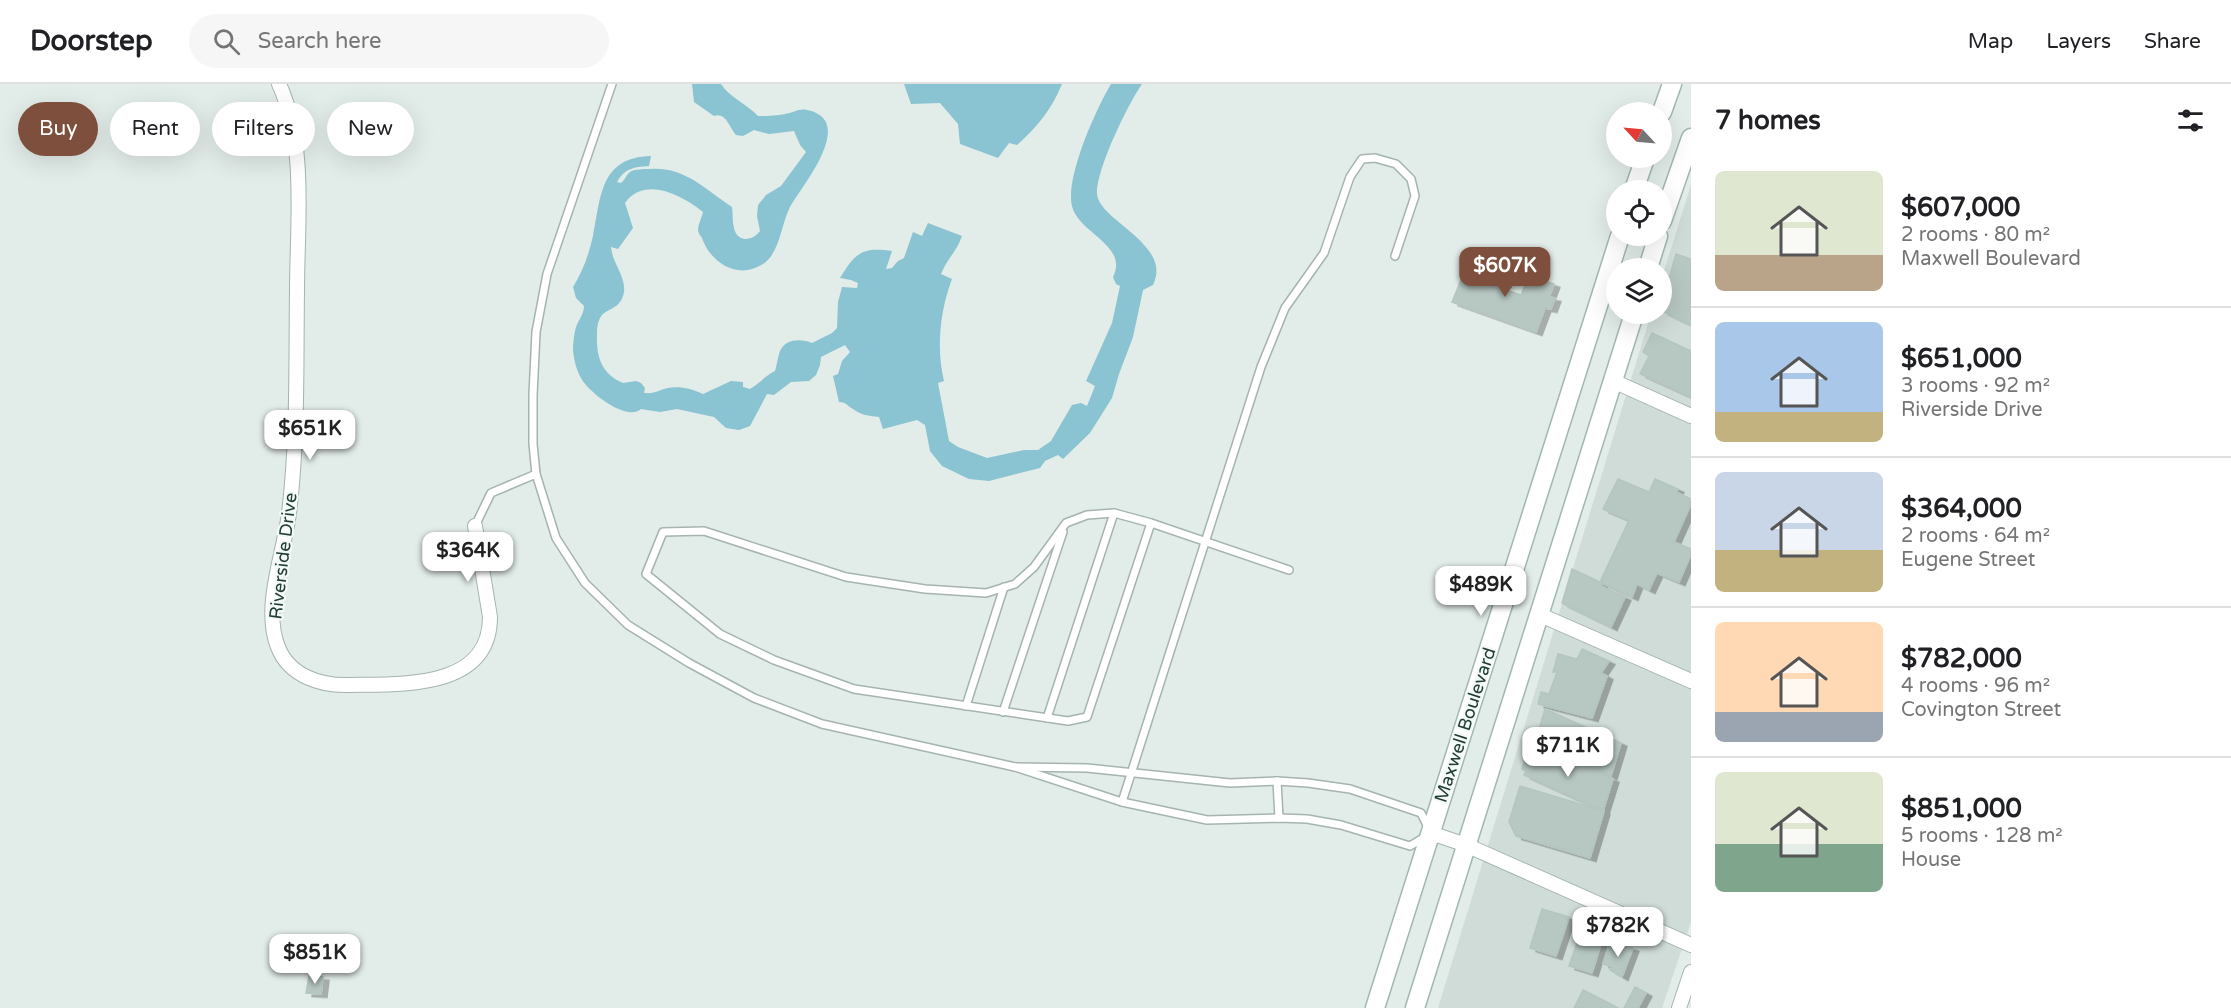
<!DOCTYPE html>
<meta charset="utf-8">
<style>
:root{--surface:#fff;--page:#f6f6f6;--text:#202124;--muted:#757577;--line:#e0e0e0;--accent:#7e4f3c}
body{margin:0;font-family:"Varela Round",sans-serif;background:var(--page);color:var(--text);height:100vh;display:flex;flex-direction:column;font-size:22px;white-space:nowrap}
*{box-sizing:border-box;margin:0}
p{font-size:20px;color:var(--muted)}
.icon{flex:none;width:33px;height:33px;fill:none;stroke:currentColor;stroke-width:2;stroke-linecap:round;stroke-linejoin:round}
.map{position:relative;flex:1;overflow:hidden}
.sheet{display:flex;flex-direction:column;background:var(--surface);width:540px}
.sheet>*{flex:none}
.banner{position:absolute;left:18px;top:18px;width:570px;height:54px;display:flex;gap:12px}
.needle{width:39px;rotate:296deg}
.tools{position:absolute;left:1606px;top:18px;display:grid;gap:12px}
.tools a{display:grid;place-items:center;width:66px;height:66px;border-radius:50%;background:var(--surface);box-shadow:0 6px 24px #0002;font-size:30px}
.price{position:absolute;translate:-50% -51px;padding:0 14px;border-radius:12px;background:#fff;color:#222;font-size:20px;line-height:39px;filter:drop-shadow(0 2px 3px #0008)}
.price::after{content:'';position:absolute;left:50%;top:36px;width:18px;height:14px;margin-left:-9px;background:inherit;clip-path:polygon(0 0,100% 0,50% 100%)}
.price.selected{background:var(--accent);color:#fff}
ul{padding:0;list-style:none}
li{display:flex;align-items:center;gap:18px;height:150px;padding:0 24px}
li+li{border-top:2px solid var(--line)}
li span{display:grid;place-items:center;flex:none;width:168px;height:120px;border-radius:9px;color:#555}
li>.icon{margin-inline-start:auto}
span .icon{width:72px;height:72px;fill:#fffc;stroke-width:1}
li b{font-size:26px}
h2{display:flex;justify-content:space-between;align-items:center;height:72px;padding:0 24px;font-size:26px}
.chip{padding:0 21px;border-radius:27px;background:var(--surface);box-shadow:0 6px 24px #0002;font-size:21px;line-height:54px}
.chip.selected{background:var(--accent);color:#fff}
header{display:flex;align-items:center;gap:36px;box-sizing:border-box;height:84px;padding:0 30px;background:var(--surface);border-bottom:2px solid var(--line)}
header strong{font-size:28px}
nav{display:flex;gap:33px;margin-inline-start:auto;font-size:21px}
.search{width:420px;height:54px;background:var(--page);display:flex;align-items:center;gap:15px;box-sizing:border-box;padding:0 21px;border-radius:33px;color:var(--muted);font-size:22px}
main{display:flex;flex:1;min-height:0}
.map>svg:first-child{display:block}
</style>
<header>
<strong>Doorstep</strong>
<div class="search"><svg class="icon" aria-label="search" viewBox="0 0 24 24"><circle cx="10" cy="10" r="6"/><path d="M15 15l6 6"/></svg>Search here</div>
<nav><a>Map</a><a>Layers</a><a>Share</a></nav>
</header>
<main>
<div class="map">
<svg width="1691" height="924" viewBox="0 0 1691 924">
<defs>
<filter id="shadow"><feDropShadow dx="6" dy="3.5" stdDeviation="0" flood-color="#0004"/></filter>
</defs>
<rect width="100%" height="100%" fill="#e2ece8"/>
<polygon fill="#d0dcd7" points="1691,101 1691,838 1662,924 1438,924 1651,230 1662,230 1662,193"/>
<g fill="#8ac3d2">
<path d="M692 0H721C730 14 747 20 758 32 766 32 776 32 785 30 793 29 799 24 807 26 858 36 801 103 790 123 781 140 780 169 763 180 739 196 711 180 702 154 701 152 698 149 698 146 698 141 702 133 703 128 683 112 645 91 625 119L633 144 618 165 611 163C612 179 626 192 624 208 621 224 611 223 602 231 598 236 597 243 597 249 596 272 601 290 623 299L636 297 641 299 645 304 644 309C656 310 658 306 668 304 680 302 692 305 703 310L731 297 743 298V303L750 305C760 299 765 292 775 287 777 281 778 272 780 267 786 254 802 255 812 259L832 249 837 244 838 218 842 203 857 204 858 199 851 196 840 194C855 169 862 163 892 167L886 185 892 184 898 177 904 174 913 148 922 152 928 139 962 152C957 167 947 175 941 190L952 195C940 227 936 264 944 297L938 299 949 357 958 363 987 374 1024 366H1038L1051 357 1072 321 1081 319 1087 322 1095 302 1086 297 1112 239 1120 202 1116 200 1113 193C1129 161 1078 149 1072 122 1065 94 1096 25 1111 0H1142C1128 20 1096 86 1097 110 1099 137 1173 160 1153 201L1143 206 1133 253 1119 290 1112 314 1090 349 1063 375 1058 371 1045 377 1040 384 989 397 969 395 942 382 930 367 925 341 917 336 883 345 879 333C869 332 861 331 853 325 847 322 847 318 839 318L833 292 838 290 842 277 850 268 845 261 821 273 820 281 816 291 809 297 791 298 774 311 767 310 750 342 739 346 726 344 714 333 677 325 660 328 641 325C628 337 596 313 586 301 578 292 574 278 573 266 573 260 574 250 576 243 579 235 584 230 584 222L576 214 573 203C583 187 589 170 593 152 601 113 600 73 651 72L649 82C634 83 625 84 617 98L621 99C624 97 627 90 630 88 634 85 644 85 649 85 684 82 705 105 732 123 733 130 732 137 734 144 737 159 753 157 760 147L757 132 758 121 766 111 781 102 806 68 800 61 794 47 769 50 754 46 743 52 736 51C729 43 726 28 714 32L694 18Z"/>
<path d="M904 0H1062C1052 25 1037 43 1017 61L1009 59 998 74 960 60 958 40 940 19 911 20Z"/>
</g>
<g fill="#b7c7c1" stroke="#b4c6c0" stroke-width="1.5" filter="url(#shadow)">
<polygon points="1676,170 1691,175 1691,241 1662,227 1662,219"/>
<polygon points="1483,177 1509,187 1505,200 1483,190 1480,197 1521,211 1529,192 1554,200 1549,213 1555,214 1551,225 1545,224 1536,248 1452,218 1464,189 1472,191 1474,187 1478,188"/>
<polygon points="1652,249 1691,267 1691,313 1640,290 1649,272 1643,268"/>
<polygon points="1618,395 1649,408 1655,395 1678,405 1676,408 1691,415 1691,420 1674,458 1691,465 1691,470 1679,498 1657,489 1649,506 1637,500 1632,513 1602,499 1601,502 1625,513 1611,543 1562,519 1572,485 1600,498 1629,436 1603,425"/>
<polygon points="1582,565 1609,577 1601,589 1607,592 1592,634 1538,620 1541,608 1549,610 1557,588 1553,588 1558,570 1577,575"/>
<polygon points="1545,625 1621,659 1611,692 1535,659"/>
<polygon points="1529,661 1613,695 1603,727 1524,691 1526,687 1522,685"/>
<polygon points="1520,702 1604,727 1590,774 1516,752 1509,738"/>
<polygon points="1542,825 1569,833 1556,872 1530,864"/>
<polygon points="1592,843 1605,847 1592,889 1569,882 1582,845 1590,848"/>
<polygon points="1616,859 1633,864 1622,893 1610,886 1612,883 1603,880 1609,861 1615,863"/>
<polygon points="309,892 323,893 321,910 306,909"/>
<polygon points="1635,903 1646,909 1638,924 1624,924"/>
<polygon points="1583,906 1618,924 1574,924"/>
</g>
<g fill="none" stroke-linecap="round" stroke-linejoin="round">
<g stroke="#a5b4af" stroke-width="10">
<g id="lane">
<polyline points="536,390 533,360 533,311 536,248 547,190 612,0"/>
<polyline points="1151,439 1087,633 1068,637 854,605 774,576 720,550 646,490 663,448 704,447 846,493 925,505 986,509 1015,500 1034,483 1066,439 1087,431 1114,429 1151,439 1289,486"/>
<polyline points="475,442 491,409 536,390 556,454 585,499 628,541 689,579 754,614 822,640 1015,683 1122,718 1207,736 1279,734 1307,735 1341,741 1410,762 1425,753"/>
<polyline points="966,622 1004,503"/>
<polyline points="1003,628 1063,448"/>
<polyline points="1047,634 1114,429"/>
<polyline points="1015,683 1087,684 1230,699 1277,697 1308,699 1350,705 1421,729 1428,743"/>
<polyline points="1277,697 1279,734"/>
<polyline points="1122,718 1261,283 1285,224 1324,169 1350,93 1362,75 1375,74 1396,80 1411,95 1415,112 1395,172"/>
</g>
</g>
<g stroke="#a5b4af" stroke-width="16">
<g id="street">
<path d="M279 0C307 61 297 140 297 206 296 281 298 355 289 429 284 470 262 523 278 563 289 592 321 602 349 601 400 600 490 606 490 533L475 442"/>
<polyline points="1613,297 1691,332"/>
<polyline points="1538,530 1691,597"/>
<polyline points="1431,749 1466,761 1691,861"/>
<polyline points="1679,924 1691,888"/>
</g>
</g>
<g stroke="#a0b8b1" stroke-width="21">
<g id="secondary">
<polyline points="1662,28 1672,0"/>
<polyline points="1634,106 1645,74"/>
<polyline points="1662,137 1691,54"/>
<polyline points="1648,184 1658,152"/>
<polyline points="1375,924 1620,152"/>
<polyline points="1415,924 1634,230"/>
</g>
</g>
<use href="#lane" stroke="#fff" stroke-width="7"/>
<use href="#street" stroke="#fff" stroke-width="14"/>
<use href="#secondary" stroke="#fff" stroke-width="18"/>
</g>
<g text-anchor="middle" stroke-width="4.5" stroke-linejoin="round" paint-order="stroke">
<g font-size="18" fill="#223d37" stroke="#f3f9f6">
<text transform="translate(283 472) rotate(-83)" y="6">Riverside Drive</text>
<text transform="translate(1465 641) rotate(-72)" y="6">Maxwell Boulevard</text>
</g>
</g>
</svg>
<div class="tools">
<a><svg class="needle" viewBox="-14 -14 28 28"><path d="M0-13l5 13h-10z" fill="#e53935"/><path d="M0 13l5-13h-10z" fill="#757577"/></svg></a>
<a><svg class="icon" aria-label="locate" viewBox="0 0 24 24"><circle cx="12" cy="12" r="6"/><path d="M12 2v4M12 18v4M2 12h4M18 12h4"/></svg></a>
<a><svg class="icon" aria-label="layers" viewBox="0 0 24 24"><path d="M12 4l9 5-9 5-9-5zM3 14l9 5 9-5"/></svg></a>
</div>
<b class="price selected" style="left:1505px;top:214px">$607K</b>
<b class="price" style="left:310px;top:377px">$651K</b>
<b class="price" style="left:468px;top:499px">$364K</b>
<b class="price" style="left:1481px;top:533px">$489K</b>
<b class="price" style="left:1568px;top:694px">$711K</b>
<b class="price" style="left:1618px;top:874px">$782K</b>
<b class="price" style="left:315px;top:901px">$851K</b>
<div class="banner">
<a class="chip selected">Buy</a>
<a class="chip">Rent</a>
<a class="chip">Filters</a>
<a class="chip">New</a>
</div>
</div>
<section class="sheet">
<h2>7 homes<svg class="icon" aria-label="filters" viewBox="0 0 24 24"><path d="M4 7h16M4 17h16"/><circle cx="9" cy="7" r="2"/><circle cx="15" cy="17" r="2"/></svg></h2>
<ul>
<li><span style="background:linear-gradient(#dfe7d0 70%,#b9a48a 0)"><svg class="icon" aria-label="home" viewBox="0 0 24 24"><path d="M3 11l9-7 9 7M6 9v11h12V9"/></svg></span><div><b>$607,000</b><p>2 rooms · 80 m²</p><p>Maxwell Boulevard</p></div></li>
<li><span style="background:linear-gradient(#a9c7e8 75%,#c2b280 0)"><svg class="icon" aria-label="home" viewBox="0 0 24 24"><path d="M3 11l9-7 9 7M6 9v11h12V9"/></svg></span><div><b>$651,000</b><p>3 rooms · 92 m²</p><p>Riverside Drive</p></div></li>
<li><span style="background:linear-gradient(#c9d6e8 65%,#c2b280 0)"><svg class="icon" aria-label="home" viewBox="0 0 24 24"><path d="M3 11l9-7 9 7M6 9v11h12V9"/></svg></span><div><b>$364,000</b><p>2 rooms · 64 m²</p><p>Eugene Street</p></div></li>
<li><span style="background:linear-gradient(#ffd9b3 75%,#9aa5b1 0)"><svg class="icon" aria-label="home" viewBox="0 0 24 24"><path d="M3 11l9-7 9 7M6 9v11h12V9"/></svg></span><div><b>$782,000</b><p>4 rooms · 96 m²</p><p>Covington Street</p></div></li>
<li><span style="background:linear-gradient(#dfe7d0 60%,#7fa58c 0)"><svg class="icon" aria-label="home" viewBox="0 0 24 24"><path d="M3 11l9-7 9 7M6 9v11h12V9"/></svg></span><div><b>$851,000</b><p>5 rooms · 128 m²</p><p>House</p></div></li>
</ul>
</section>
</main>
